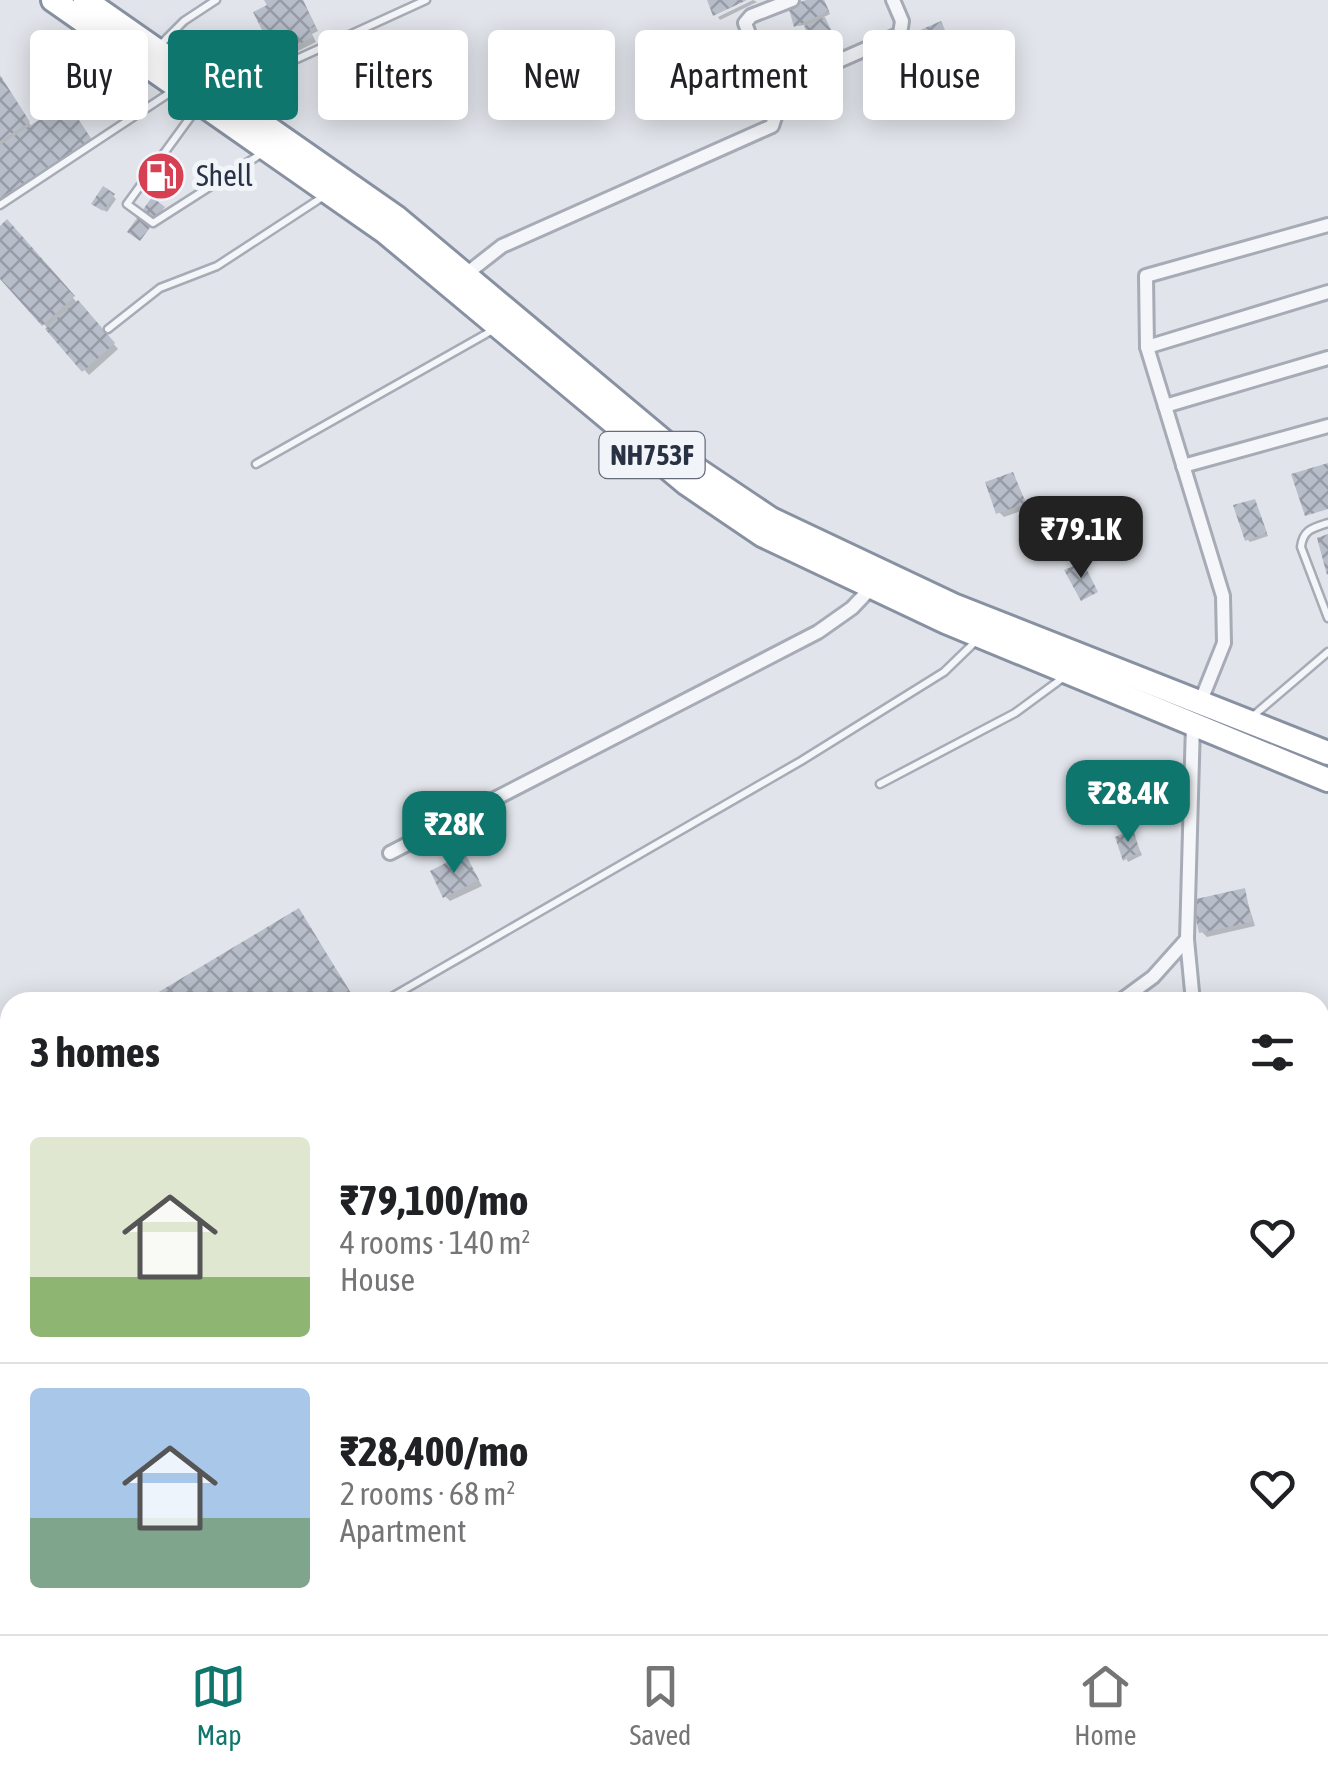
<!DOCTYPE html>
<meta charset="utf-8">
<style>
:root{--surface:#fff;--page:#f6f6f6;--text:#202124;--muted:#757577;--line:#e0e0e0;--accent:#0f766e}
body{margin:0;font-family:"Asap Condensed",sans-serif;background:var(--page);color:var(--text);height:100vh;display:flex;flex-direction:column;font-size:38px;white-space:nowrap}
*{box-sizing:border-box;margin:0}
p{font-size:32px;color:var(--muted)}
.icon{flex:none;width:55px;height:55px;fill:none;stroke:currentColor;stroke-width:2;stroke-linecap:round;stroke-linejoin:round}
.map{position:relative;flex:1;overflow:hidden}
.drawer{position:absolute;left:0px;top:992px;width:1330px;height:642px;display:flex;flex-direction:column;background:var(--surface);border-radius:30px 30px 0 0;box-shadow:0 5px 25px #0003}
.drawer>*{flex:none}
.top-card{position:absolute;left:30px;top:30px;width:1270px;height:90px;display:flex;gap:20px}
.price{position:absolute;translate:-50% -85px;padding:0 22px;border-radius:20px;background:var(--accent);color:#fff;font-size:32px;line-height:65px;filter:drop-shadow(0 2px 5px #0008)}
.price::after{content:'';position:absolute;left:50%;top:60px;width:30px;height:22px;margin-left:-15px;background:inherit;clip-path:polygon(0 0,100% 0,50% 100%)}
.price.on{background:#222;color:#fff}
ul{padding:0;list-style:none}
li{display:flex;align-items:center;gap:30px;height:250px;padding:0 30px}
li+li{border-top:2px solid var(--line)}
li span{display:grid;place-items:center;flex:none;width:280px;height:200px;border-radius:10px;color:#555}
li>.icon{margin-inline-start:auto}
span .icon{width:120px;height:120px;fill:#fffc;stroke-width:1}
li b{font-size:42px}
h2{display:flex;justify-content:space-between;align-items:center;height:120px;padding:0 30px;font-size:42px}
.chip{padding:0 35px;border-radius:10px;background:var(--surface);box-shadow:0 5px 25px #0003;font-size:35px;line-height:90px}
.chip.on{background:var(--accent);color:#fff}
.menu{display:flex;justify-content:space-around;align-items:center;height:140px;border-top:2px solid var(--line);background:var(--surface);font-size:28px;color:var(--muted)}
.menu a{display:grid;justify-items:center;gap:5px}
.menu .on{color:var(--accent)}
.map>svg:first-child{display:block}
</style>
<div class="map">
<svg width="1328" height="1634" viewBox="0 0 1328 1634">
<defs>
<pattern id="industrial-grid" width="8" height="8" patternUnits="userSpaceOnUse" patternTransform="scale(2.5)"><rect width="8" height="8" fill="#cfd4dd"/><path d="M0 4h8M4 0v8" fill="none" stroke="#b2b6bf"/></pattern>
<pattern id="building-cross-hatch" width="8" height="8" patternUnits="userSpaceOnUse" patternTransform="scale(2.5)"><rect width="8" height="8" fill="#b8bec9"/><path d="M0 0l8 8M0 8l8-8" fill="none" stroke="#969ba5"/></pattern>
</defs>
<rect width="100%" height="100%" fill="#e1e5eb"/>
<polygon fill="url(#industrial-grid)" points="40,1625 175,1625 161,1634 26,1634"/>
<g fill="#0003">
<polygon points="267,0 303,0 318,31 312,34 316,42 288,56 282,49 278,51 273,46"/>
<polygon points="753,0 757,2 720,20 718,17"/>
<polygon points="814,0 824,0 830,14 822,18 839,48 821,56 806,25 796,26"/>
<polygon points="941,24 958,56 923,72 918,68"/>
<polygon points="0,81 32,127 72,110 95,145 0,206"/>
<polygon points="822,97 826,107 801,115"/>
<polygon points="113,196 116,199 107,212 97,206"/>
<polygon points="7,223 118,349 89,375 0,275 0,229"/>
<polygon points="1012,475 1029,508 1004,517 999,512"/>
<polygon points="1255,502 1268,536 1250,542 1247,539"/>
<polygon points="1132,832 1142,855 1128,862 1118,838"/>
<polygon points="465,856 482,886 450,901 445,896"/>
<polygon points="1244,891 1255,926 1207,937 1202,932"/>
<polygon points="299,911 357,1002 147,1002"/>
<polygon points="10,1085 10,1267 0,1273 0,1091"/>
<polygon points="1328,1267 1328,1341 1320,1344 1320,1270"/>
</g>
<g fill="url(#building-cross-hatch)">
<polygon points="264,0 303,0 315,26 309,29 313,37 281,53 277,45 271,48 253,12 267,5"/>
<polygon points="707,0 747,0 713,16"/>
<polygon points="806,0 824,0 829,11 794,27 788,6"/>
<polygon points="825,17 838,45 816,54 804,26"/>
<polygon points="941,21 954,50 916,69 904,37"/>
<polygon points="0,75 30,122 0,141"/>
<polygon points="819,91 825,104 798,116 793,103"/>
<polygon points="67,102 92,140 0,198 0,145"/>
<polygon points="103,186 115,194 103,211 91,204"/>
<polygon points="152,197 165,207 140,241 127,232"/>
<polygon points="7,219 75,296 42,326 0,279 0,226"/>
<polygon points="78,300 115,343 82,372 45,329"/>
<polygon points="1328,463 1328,509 1305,516 1291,474"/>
<polygon points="1013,472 1026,503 996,514 985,482"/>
<polygon points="1255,499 1267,533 1245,541 1233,505"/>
<polygon points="1328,534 1328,574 1327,575 1317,538"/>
<polygon points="1083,562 1098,592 1081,601 1064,570"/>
<polygon points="1149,791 1159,814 1145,820 1135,795"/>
<polygon points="1133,829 1140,852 1123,861 1115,837"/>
<polygon points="465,853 479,880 443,898 430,871"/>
<polygon points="1245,888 1252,922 1199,933 1192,900"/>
<polygon points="299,908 356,1002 142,1002"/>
<polygon points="10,1082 10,1256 0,1262 0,1088"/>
<polygon points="1328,1264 1328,1332 1320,1335 1320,1267"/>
</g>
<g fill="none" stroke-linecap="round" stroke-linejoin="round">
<g stroke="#a6abb6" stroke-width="11">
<g id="service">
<polyline points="159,46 184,21 216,0"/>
<polyline points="237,99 288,63 426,0"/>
<polyline points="197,108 127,204 153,223 264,152"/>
<polyline points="0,205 174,90"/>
<polyline points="108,329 160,288 217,266 324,196"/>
<polyline points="256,464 493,330"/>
<path d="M1328 523C1312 528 1303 530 1301 547L1328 618"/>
<polyline points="1253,716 1328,652"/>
<polyline points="880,784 1015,713 1064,677"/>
<polyline points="383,1002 801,761 944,672 976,641"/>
<polyline points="1320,1048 1328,1045"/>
<polyline points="1320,1119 1328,1115"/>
<polyline points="0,1278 10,1272"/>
<polyline points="1320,1476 1328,1472"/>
<polyline points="948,1634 962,1625"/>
<polyline points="1027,1634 1041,1625"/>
</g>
</g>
<g stroke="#a6abb6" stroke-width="18">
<g id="minor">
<polyline points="770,91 900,34 902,21 893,0"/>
<polyline points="465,275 502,246 772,126 777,111 745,23 751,16 792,0"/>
<polyline points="1147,347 1328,292"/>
<polyline points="1165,406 1328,358"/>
<polyline points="1183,466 1328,426"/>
<polyline points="1200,703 1224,643 1223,596 1147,347 1146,276 1328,225"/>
<polyline points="1193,724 1187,939 1193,1002"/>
<polyline points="390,853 818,632 852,608 872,587"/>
<polyline points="1119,1002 1153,977 1187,939"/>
<polyline points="412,1634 425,1625"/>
<polyline points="750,1634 763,1625"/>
</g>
</g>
<g stroke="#8891a2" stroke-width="28">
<g id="trunk">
<polyline points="53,0 385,232 687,484 762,535 946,622 1328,780"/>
<polyline points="85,0 396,217 698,470 771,519 953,605 1328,753"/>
</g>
</g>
<use href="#service" stroke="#f4f6f9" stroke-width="6"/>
<use href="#minor" stroke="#f4f6f9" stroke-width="12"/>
<use href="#trunk" stroke="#fff" stroke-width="22"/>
</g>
<defs>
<g id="fuel-disc" transform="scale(2.5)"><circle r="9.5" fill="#d64052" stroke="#f1f4f8"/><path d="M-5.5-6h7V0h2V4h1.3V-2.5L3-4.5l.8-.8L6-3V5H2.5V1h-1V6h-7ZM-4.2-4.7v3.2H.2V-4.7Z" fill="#fff"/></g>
</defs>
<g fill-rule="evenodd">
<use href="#fuel-disc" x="161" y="176"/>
</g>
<g text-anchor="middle" stroke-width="10" stroke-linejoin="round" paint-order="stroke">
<rect fill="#f1f4f8" stroke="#656c7a" stroke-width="2.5" x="599.5" y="432" width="105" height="46" rx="8"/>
<g font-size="28" font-weight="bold" fill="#293144">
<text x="652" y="465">NH753F</text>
</g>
<g font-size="30" fill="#293144" stroke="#f1f4f8" text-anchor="start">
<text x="196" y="186">Shell</text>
</g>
</g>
</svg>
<b class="price on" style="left:1081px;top:581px">₹79.1K</b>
<b class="price" style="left:1128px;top:845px">₹28.4K</b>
<b class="price" style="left:454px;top:876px">₹28K</b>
<div class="top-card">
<a class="chip">Buy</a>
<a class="chip on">Rent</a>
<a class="chip">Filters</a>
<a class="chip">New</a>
<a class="chip">Apartment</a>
<a class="chip">House</a>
</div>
<section class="drawer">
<h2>3 homes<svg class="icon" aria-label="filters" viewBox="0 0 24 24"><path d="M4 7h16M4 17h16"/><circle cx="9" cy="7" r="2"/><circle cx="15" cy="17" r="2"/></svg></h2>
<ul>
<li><span style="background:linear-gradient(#dfe7d0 70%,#8fb573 0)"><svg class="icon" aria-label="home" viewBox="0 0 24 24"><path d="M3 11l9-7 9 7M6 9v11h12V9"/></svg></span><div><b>₹79,100/mo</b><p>4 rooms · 140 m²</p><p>House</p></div><svg class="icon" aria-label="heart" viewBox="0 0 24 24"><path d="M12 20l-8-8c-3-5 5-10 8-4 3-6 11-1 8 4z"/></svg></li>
<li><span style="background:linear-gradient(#a9c7e8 65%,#7fa58c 0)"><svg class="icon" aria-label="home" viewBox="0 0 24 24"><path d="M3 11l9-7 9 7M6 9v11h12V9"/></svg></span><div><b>₹28,400/mo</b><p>2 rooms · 68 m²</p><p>Apartment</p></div><svg class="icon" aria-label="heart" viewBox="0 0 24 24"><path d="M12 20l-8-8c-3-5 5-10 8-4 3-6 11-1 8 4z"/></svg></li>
</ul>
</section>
</div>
<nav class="menu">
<a class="on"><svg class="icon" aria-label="map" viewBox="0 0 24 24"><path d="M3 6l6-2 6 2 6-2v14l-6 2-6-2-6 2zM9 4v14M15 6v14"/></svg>Map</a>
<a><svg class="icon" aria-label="saved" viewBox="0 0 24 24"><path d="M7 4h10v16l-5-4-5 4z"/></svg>Saved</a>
<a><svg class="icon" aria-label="home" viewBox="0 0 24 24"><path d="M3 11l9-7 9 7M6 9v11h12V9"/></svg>Home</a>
</nav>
